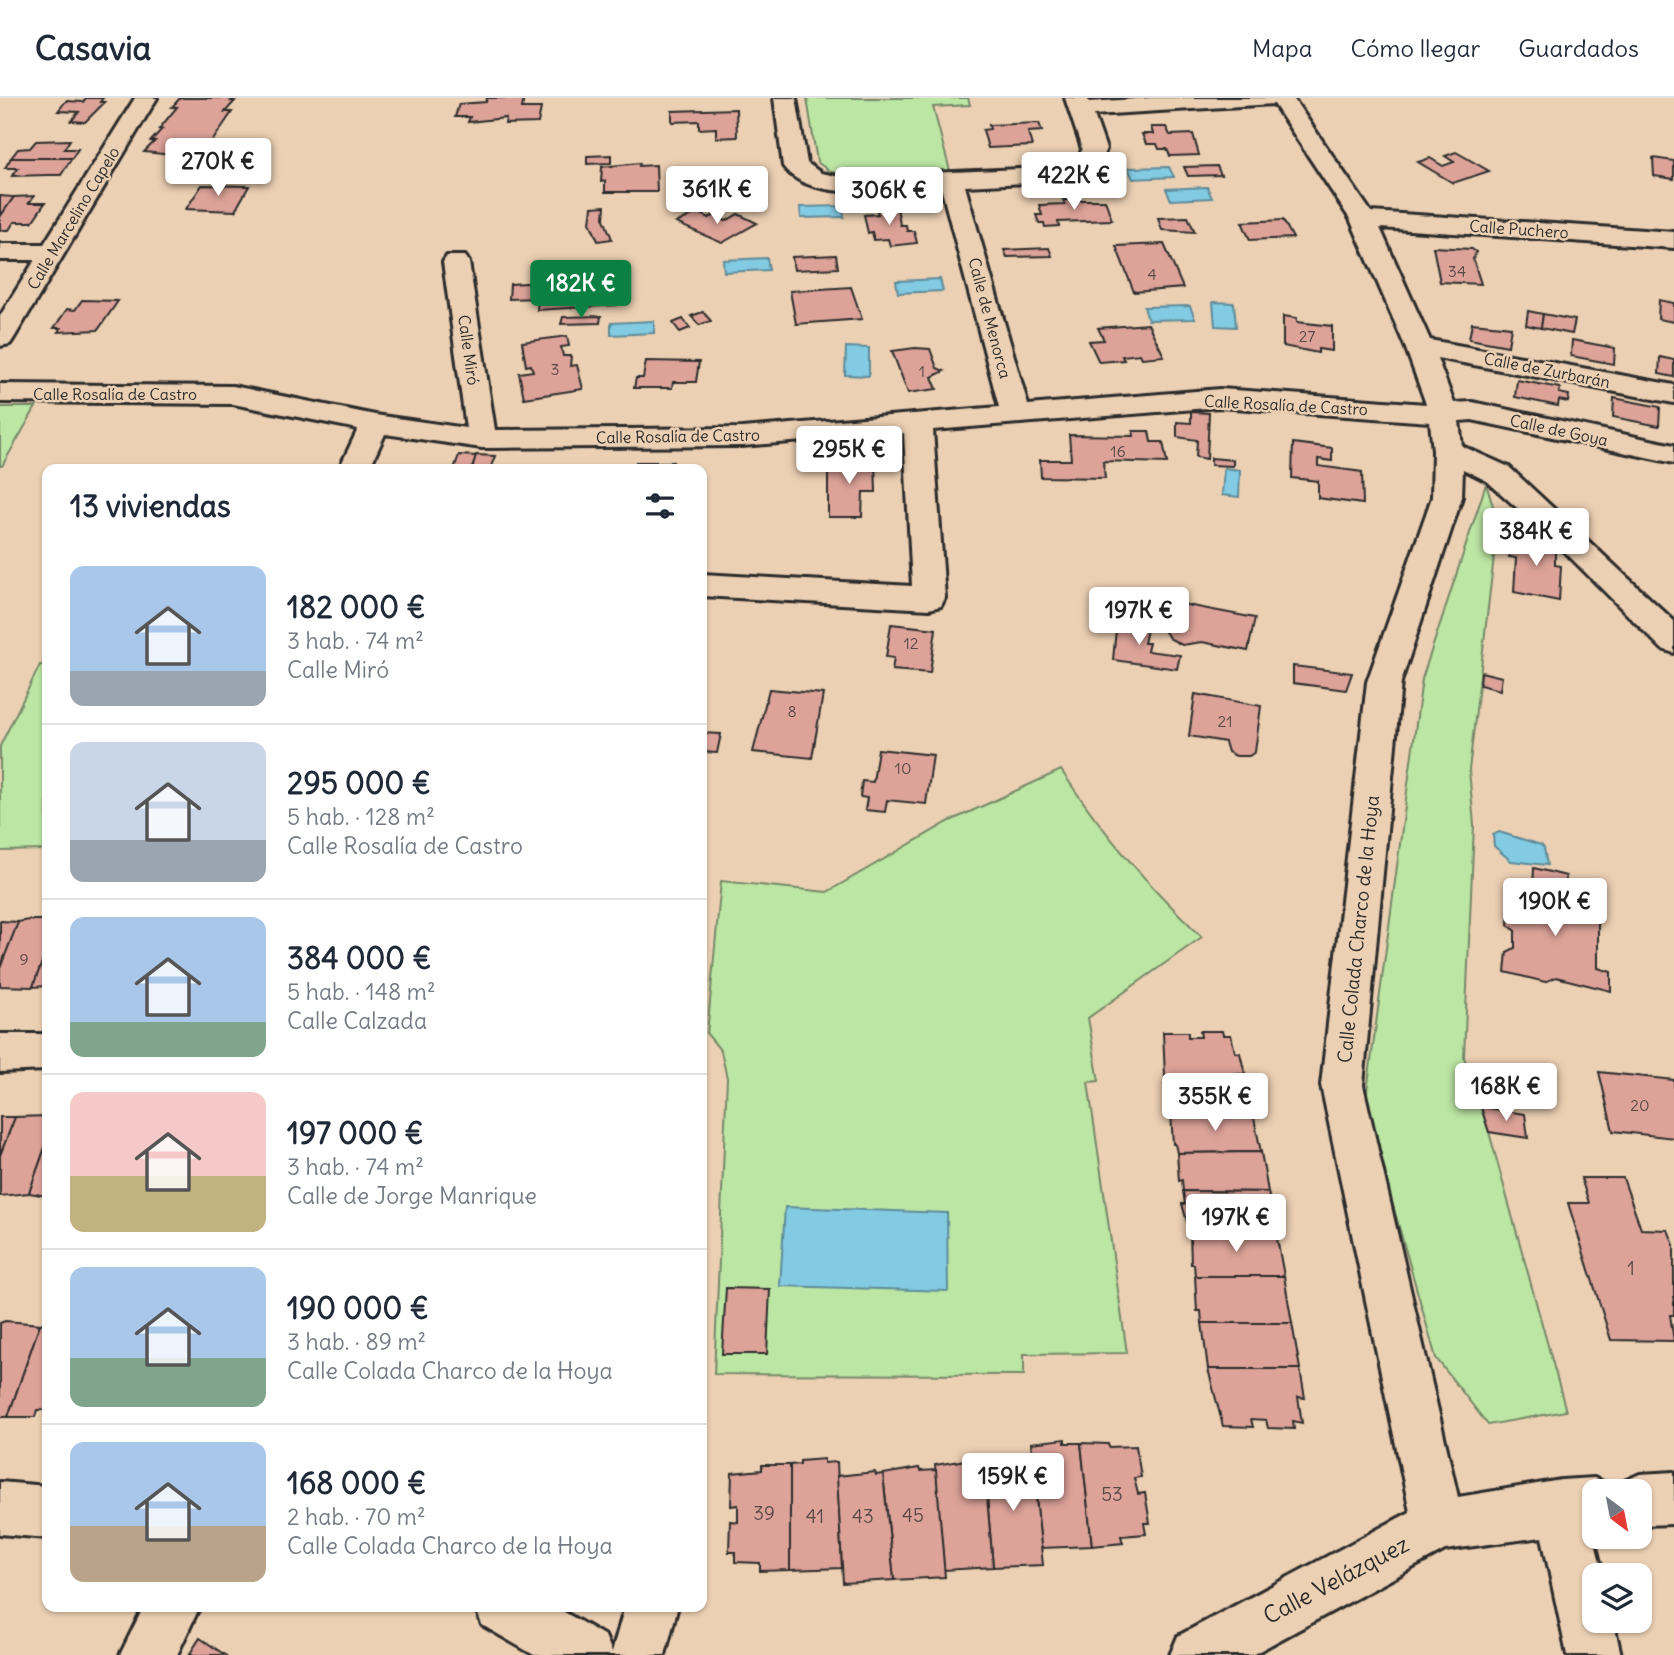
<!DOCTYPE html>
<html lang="es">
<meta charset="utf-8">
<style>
:root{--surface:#fff;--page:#f6f6f7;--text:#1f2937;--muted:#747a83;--line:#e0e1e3;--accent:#0b8043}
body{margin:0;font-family:Delius,sans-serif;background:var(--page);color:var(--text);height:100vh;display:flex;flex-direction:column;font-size:26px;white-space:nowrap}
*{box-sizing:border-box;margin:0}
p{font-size:23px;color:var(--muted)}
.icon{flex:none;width:38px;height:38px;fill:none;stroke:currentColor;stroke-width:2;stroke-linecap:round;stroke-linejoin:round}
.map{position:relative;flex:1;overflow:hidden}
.sheet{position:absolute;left:42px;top:366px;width:665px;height:1148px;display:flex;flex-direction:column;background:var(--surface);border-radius:14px;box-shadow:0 2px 5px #0004}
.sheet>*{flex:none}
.needle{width:46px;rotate:148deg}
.buttons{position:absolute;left:1582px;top:1381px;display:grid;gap:14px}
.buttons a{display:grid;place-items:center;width:70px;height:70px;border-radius:14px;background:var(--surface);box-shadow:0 2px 5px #0004;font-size:35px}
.price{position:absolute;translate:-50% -60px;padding:0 16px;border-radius:7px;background:#fff;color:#222;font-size:23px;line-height:46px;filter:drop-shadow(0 2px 4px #0008)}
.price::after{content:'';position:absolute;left:50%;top:42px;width:21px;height:16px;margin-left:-10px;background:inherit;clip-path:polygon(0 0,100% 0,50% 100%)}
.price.on{background:var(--accent);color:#fff}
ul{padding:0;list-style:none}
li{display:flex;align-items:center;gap:21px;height:175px;padding:0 28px}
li+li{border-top:2px solid var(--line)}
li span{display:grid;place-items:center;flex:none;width:196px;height:140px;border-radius:14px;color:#555}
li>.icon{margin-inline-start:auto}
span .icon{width:84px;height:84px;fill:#fffc;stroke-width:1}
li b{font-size:30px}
h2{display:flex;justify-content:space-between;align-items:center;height:84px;padding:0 28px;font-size:30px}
header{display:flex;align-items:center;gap:42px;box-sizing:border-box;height:98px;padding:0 35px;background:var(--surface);border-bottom:2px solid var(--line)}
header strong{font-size:33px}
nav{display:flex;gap:38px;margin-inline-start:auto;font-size:24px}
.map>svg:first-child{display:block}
</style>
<header>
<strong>Casavia</strong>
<nav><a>Mapa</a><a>Cómo llegar</a><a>Guardados</a></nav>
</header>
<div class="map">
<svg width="1674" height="1557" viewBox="0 0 1674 1557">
<rect width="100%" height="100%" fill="#ecd0b3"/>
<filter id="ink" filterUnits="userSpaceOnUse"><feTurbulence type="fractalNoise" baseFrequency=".0143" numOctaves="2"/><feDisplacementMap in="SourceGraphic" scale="14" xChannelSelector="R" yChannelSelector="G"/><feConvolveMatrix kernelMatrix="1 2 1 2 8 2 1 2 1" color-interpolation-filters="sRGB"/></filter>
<g filter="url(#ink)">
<g fill="#bce6a3" stroke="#748867" stroke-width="2">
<polygon points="807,0 968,0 970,7 933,9 950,73 842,77 831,74 817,64"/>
<polygon points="0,309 36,309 2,368 0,368"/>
<polygon points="1486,386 1498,424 1469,672 1474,727 1464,959 1489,1034 1566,1313 1488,1327 1436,1260 1365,1008 1422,581"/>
<polygon points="40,567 47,567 47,752 0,753 0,648"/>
<path d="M1061 672C1105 738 1145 784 1202 839L1088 920 1099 983 1088 984 1127 1255 1024 1256V1277L714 1276 727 980 721 953 707 936 721 783 827 794 950 723Z"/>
</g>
<g fill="#82cbe3" stroke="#5f8b99" stroke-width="2">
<polygon points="1169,69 1174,79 1133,81 1128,70"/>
<polygon points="734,86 735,98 694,100 693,88"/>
<polygon points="1207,89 1212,100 1171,102 1166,91"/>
<polygon points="843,108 844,119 801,120 800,109"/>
<polygon points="767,160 769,172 724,174 723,162"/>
<polygon points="940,181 943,193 898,195 896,183"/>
<polygon points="1213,204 1234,205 1236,229 1215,228"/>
<polygon points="1190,208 1195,221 1148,222 1144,209"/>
<polygon points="654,223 654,235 611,237 611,225"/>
<polygon points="846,249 869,250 869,278 845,277"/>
<polygon points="1224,370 1240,372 1239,399 1222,397"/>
<polygon points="1499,734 1541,747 1544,750 1547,767 1511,763 1494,748 1493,737"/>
<polygon points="785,1109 947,1115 948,1193 780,1188"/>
</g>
<g fill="#dda399" stroke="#2b2b2b" stroke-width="2">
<polygon points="86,0 103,0 100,4 105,4 85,24 71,23 79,14 58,13 66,3 83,4"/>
<polygon points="180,0 234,0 231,3 235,3 225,14 232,14 201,60 144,54 155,43 151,43 162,31 159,31 177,9 172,9"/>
<polygon points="487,0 524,0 522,10 541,10 538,25 505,26 506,20 468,24 470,19 455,19 459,6 486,4"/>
<polygon points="736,11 737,39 716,40 716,30 699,31 699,23 672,24 672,13"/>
<polygon points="1039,25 1042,33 1028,34 1032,48 988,50 983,32 990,31 989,27"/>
<polygon points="1151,29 1166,29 1170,37 1193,36 1199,57 1170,58 1167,51 1159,51 1157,46 1146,46 1142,36 1153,36"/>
<polygon points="70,42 64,51 78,51 72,60 11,60 18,51 30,50 36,43"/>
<polygon points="1456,54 1489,73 1453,85 1418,64 1430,60 1443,68 1454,64 1445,58"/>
<polygon points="611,57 611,65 587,66 587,58"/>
<polygon points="11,60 72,60 61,77 48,77 12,78 18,70 5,70"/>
<polygon points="1653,60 1674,63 1674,81 1654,78"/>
<polygon points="640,65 639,68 656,67 657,94 605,94 605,83 601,84 602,69"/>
<polygon points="1217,68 1221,77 1188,78 1184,69"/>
<polygon points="202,87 249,88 235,113 186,111"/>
<polygon points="0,98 14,99 0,119"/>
<polygon points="34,98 29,105 45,105 32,124 14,124 9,132 0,132 0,119 14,99"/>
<polygon points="1063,102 1105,102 1112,122 1058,124 1059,128 1045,129 1044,125 1039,125 1036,117 1042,117 1039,107 1065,106"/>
<polygon points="605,108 604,121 612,141 598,143 590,124 592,109"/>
<polygon points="897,109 900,127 906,127 907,133 914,133 917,145 890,148 888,141 874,142 872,134 868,135 864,117 878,116 876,110"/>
<polygon points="698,114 709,120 715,117 726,123 738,116 757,125 722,145 676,125"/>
<polygon points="1188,119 1195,134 1162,132 1158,120"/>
<polygon points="1283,122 1293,140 1250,142 1242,124"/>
<polygon points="1164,146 1183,190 1134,194 1116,148"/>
<polygon points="1433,149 1472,151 1476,154 1473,161 1481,186 1440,184"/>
<polygon points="1049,150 1052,158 1007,159 1004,152"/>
<polygon points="836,157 838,170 794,172 792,159"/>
<polygon points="601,176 601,181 617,180 617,207 537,212 538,200 509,201 510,186 544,184 544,179"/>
<polygon points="851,189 862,221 796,226 790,193"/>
<polygon points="82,202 118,203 98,232 58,234 61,230 54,230 67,211 75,212"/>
<polygon points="1659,202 1674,205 1674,224 1658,221"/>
<polygon points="1528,213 1543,216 1541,230 1526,227"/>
<polygon points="703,214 711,223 699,227 691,218"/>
<polygon points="1543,216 1575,222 1572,236 1541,230"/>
<polygon points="601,218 600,225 561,226 563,219"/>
<polygon points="1283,218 1297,220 1297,224 1332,228 1332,253 1318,251 1318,255 1283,248"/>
<polygon points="683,221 690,230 680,234 673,225"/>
<polygon points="1472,225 1511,229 1508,248 1469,241"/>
<polygon points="1148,226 1164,258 1142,260 1140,256 1122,258 1124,262 1099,264 1089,243 1104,242 1098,230"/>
<polygon points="567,238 569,248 561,249 563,258 571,258 570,268 577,267 583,291 524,300 519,275 533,273 531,267 526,268 522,244"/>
<polygon points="1572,242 1615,250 1614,266 1571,258"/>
<polygon points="915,250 930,251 937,270 944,273 932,279 937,291 908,295 892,253"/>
<polygon points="1660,259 1674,262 1674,279 1659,276"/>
<polygon points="646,263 699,264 696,284 673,284 672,290 634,290 636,280 643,280"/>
<polygon points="1517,282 1560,290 1559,295 1569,297 1568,304 1559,302 1558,308 1515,299"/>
<polygon points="1614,300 1660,309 1659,328 1613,319"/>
<polygon points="1191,314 1209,315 1207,361 1196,359 1197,342 1177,339 1177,324 1191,325"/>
<polygon points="1133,333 1149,333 1151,344 1163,344 1167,365 1103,363 1105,380 1041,379 1040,362 1071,362 1069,337 1134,338"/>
<polygon points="1293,345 1332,350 1332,363 1318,361 1318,368 1362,374 1363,406 1318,400 1318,383 1292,380"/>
<polygon points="459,357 476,358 472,371 454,371"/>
<polygon points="476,357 495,358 490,371 472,371"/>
<polygon points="1211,360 1233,362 1233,368 1211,367"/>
<polygon points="828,362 875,362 876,394 863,394 862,419 828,419"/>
<polygon points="636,364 653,364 652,371 635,371"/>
<polygon points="654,364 673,364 671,371 652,371"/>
<polygon points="1511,437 1555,446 1555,467 1561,468 1559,503 1514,494 1516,460 1509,459"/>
<polygon points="1161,502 1255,520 1248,553 1202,544 1182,547 1169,540 1162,529 1156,528"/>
<polygon points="1117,521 1148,527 1144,545 1149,545 1147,553 1180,557 1177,571 1113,562"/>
<polygon points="891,526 936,531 930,575 892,572 894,560 886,559"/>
<polygon points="1293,568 1352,575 1346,592 1293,585"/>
<polygon points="1481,574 1502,579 1500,592 1480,587"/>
<polygon points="769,591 823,596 812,660 753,654"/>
<polygon points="1195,596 1261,608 1255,654 1249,658 1236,658 1228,654 1225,644 1189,638"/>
<polygon points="702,635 721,636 717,655 702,654"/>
<polygon points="878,651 933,657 926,706 887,702 885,714 865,712 867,700 860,699 862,683 873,684"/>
<polygon points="1534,770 1566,778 1565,805 1582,819 1598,823 1598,870 1611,874 1611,893 1556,879 1545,884 1505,874 1507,854 1515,850 1515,832 1508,827 1509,807 1532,813"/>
<polygon points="29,822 47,822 47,851 33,889 0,888 0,870 18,824"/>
<polygon points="0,823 18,824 0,870"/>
<polygon points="47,851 47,888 33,889 35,883"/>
<polygon points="1200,933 1222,933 1223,937 1231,937 1235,954 1240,955 1245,976 1165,978 1163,934 1188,934 1188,939 1201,939"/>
<polygon points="1599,974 1674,982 1674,1040 1613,1033"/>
<polygon points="1245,976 1253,1015 1171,1015 1164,986 1166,987 1165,978"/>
<polygon points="1481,1009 1525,1016 1528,1040 1489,1034"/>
<polygon points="1171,1015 1253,1015 1261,1054 1177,1055 1175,1046 1173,1046"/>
<polygon points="47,1018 47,1044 29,1095 0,1098 0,1057 15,1019"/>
<polygon points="0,1019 15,1019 0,1057"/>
<polygon points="47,1044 47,1098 29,1095"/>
<polygon points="1261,1054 1268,1094 1183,1093 1182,1082 1179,1083 1177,1055"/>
<polygon points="1581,1080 1623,1080 1641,1131 1668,1132 1674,1147 1674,1217 1670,1217 1674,1243 1611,1242 1568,1105 1589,1105"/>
<polygon points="1183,1093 1268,1094 1276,1135 1190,1134 1182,1106 1185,1106"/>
<polygon points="1190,1134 1276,1135 1284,1178 1195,1178 1194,1166 1191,1166"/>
<polygon points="1195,1178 1284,1178 1292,1225 1202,1225 1201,1213 1197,1213"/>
<polygon points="726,1190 770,1191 767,1256 722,1256"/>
<polygon points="5,1223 40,1226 8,1319 0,1319 0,1225"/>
<polygon points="47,1225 47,1312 37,1312 35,1319 8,1319 40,1226"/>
<polygon points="1202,1225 1292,1225 1300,1271 1208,1271"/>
<polygon points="1208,1271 1300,1271 1305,1300 1298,1299 1302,1325 1293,1323 1294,1331 1268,1330 1266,1322 1251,1321 1253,1329 1223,1328"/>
<polygon points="1065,1341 1065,1345 1081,1345 1092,1448 1041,1450 1031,1345"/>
<polygon points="1081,1345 1108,1346 1109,1349 1136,1348 1141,1379 1134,1380 1138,1396 1145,1395 1150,1425 1144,1425 1146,1436 1121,1438 1123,1445 1092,1448"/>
<polygon points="1017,1359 1017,1362 1032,1361 1043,1467 993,1469 984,1364"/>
<polygon points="824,1361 824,1365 837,1364 842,1470 790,1472 790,1367 800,1366 800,1363"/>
<polygon points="972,1361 973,1365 984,1364 993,1469 944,1472 935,1367"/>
<polygon points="762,1367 790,1367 790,1472 760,1473 760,1465 735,1464 735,1454 729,1454 730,1423 738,1424 738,1407 731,1408 732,1375 762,1372"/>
<polygon points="919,1370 920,1373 936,1372 945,1479 894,1482 883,1376"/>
<polygon points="875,1374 876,1377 883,1376 894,1482 843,1485 837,1378"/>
<polygon points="200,1540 225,1557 189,1557"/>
</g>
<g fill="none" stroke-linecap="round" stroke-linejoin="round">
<g stroke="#2b2b2b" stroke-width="6">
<g id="minor">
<polygon points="135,0 157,0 14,240 10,246 0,248 0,218 35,162 0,162 0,146 44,146"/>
<path d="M774 0H796L807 65 821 75 841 79 1064 69 1079 62 1082 51 1065 0H1087L1089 4 1151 0H1293L1371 114 1674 134V150L1380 130 1430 242 1674 287V305L1437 260 1454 305 1472 304 1674 347V365L1472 322 1459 323 1462 348 1509 369 1674 523V555L1662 551 1554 443 1487 383 1463 371 1462 399 1401 584 1363 987 1458 1399 1561 1382 1594 1380 1612 1388 1614 1393H1594L1592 1432 1603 1477H1594V1522H1613L1621 1557H1567L1542 1439 1445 1452 1252 1557H1170L1178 1538 1410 1414 1321 987 1367 584 1432 399 1433 353 1430 324 1220 309 933 332 945 500 941 508 929 511 702 498V476L912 488 904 335 742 348 482 350 385 336 369 371H339L358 331 233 306 0 304V286L233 288 375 317 466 330 443 164 447 158H465L469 164 495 332 742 330 999 309 941 89C900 91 810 107 783 68ZM1274 6 1350 121 1405 248 1426 306 1220 291 1028 307 965 88 1068 83 1099 71 1106 51 1094 17Z"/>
<polygon points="0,936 47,936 47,972 0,974"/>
<polygon points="1674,1374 1674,1426 1640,1427 1640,1393 1618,1393 1622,1384 1640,1376"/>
<polygon points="0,1384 47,1388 47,1440 0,1436"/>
<polygon points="144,1508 200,1508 177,1557 120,1557"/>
<polygon points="475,1508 554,1508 605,1538 612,1554 625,1508 678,1508 665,1557 534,1557 482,1527"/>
</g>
</g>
<use href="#minor" fill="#ecd0b3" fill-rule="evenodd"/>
</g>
</g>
<g text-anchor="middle" stroke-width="5" stroke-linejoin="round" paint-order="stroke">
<g font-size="16" fill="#2b2b2b" stroke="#ecd0b3">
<text transform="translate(73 120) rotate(-59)" y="6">Calle Marcelino Capelo</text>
<text transform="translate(1519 131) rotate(4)" y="6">Calle Puchero</text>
<text transform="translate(990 220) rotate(75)" y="6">Calle de Menorca</text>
<text transform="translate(469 252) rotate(82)" y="6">Calle Miró</text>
<text transform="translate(1547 272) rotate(11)" y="6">Calle de Zurbarán</text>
<text x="115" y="302">Calle Rosalía de Castro</text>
<text transform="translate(1286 307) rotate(3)" y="6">Calle Rosalía de Castro</text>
<text transform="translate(1559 332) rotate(12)" y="6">Calle de Goya</text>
<text transform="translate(678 338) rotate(-1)" y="6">Calle Rosalía de Castro</text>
</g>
<g font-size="16" fill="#584946">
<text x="1457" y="179">34</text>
<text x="1152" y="182">4</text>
<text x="1307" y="244">27</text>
<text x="555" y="277">3</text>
<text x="922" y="279">1</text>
<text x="1118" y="359">16</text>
<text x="911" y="551">12</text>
<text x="792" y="619">8</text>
<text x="1225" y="629">21</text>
<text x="903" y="676">10</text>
<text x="24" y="867">9</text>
<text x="1640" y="1013">20</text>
</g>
<g font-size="19" fill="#2b2b2b" stroke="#ecd0b3">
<text transform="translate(1358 831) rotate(-84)" y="7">Calle Colada Charco de la Hoya</text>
</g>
<g font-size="19" fill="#584946">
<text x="1631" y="1177">1</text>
<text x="1112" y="1403">53</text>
<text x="764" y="1422">39</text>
<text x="913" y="1424">45</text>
<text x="815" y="1425">41</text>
<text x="863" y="1425">43</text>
</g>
<g font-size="23" fill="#2b2b2b" stroke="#ecd0b3">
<text transform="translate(1336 1482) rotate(-28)" y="8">Calle Velázquez</text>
</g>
</g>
</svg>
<div class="buttons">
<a><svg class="needle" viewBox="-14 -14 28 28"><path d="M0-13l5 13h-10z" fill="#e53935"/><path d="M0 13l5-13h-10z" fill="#747a83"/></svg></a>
<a><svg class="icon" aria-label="layers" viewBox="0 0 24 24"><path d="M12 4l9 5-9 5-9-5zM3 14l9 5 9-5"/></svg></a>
</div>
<b class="price" style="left:218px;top:100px">270K €</b>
<b class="price" style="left:1074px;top:114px">422K €</b>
<b class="price" style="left:717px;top:128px">361K €</b>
<b class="price" style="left:889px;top:129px">306K €</b>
<b class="price on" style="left:581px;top:222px">182K €</b>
<b class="price" style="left:849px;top:388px">295K €</b>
<b class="price" style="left:1536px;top:470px">384K €</b>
<b class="price" style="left:1139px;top:549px">197K €</b>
<b class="price" style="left:1555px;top:840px">190K €</b>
<b class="price" style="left:1506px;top:1025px">168K €</b>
<b class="price" style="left:1215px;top:1035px">355K €</b>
<b class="price" style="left:1236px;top:1156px">197K €</b>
<b class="price" style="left:1013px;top:1415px">159K €</b>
<section class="sheet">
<h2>13 viviendas<svg class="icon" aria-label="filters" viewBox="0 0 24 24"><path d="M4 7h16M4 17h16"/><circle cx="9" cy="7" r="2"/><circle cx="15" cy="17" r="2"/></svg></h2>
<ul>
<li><span style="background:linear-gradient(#a9c7e8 75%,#9aa5b1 0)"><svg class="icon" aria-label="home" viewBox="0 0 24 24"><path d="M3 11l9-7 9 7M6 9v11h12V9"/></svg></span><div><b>182 000 €</b><p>3 hab. · 74 m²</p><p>Calle Miró</p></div></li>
<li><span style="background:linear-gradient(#c9d6e8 70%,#9aa5b1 0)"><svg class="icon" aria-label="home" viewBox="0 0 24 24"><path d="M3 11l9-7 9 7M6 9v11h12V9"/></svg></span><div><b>295 000 €</b><p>5 hab. · 128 m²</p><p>Calle Rosalía de Castro</p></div></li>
<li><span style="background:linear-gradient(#a9c7e8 75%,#7fa58c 0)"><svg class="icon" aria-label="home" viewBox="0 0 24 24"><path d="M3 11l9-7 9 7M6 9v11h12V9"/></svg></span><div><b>384 000 €</b><p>5 hab. · 148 m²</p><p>Calle Calzada</p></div></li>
<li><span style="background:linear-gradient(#f6c9c9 60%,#c2b280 0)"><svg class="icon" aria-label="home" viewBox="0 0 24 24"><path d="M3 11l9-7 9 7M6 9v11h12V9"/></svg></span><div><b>197 000 €</b><p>3 hab. · 74 m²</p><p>Calle de Jorge Manrique</p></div></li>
<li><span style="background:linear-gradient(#a9c7e8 65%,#7fa58c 0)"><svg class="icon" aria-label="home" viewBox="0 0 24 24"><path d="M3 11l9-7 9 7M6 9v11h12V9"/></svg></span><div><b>190 000 €</b><p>3 hab. · 89 m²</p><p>Calle Colada Charco de la Hoya</p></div></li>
<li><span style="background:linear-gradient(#a9c7e8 60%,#b9a48a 0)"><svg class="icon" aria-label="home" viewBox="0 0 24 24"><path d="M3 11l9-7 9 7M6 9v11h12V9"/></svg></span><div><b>168 000 €</b><p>2 hab. · 70 m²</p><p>Calle Colada Charco de la Hoya</p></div></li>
</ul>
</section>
</div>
